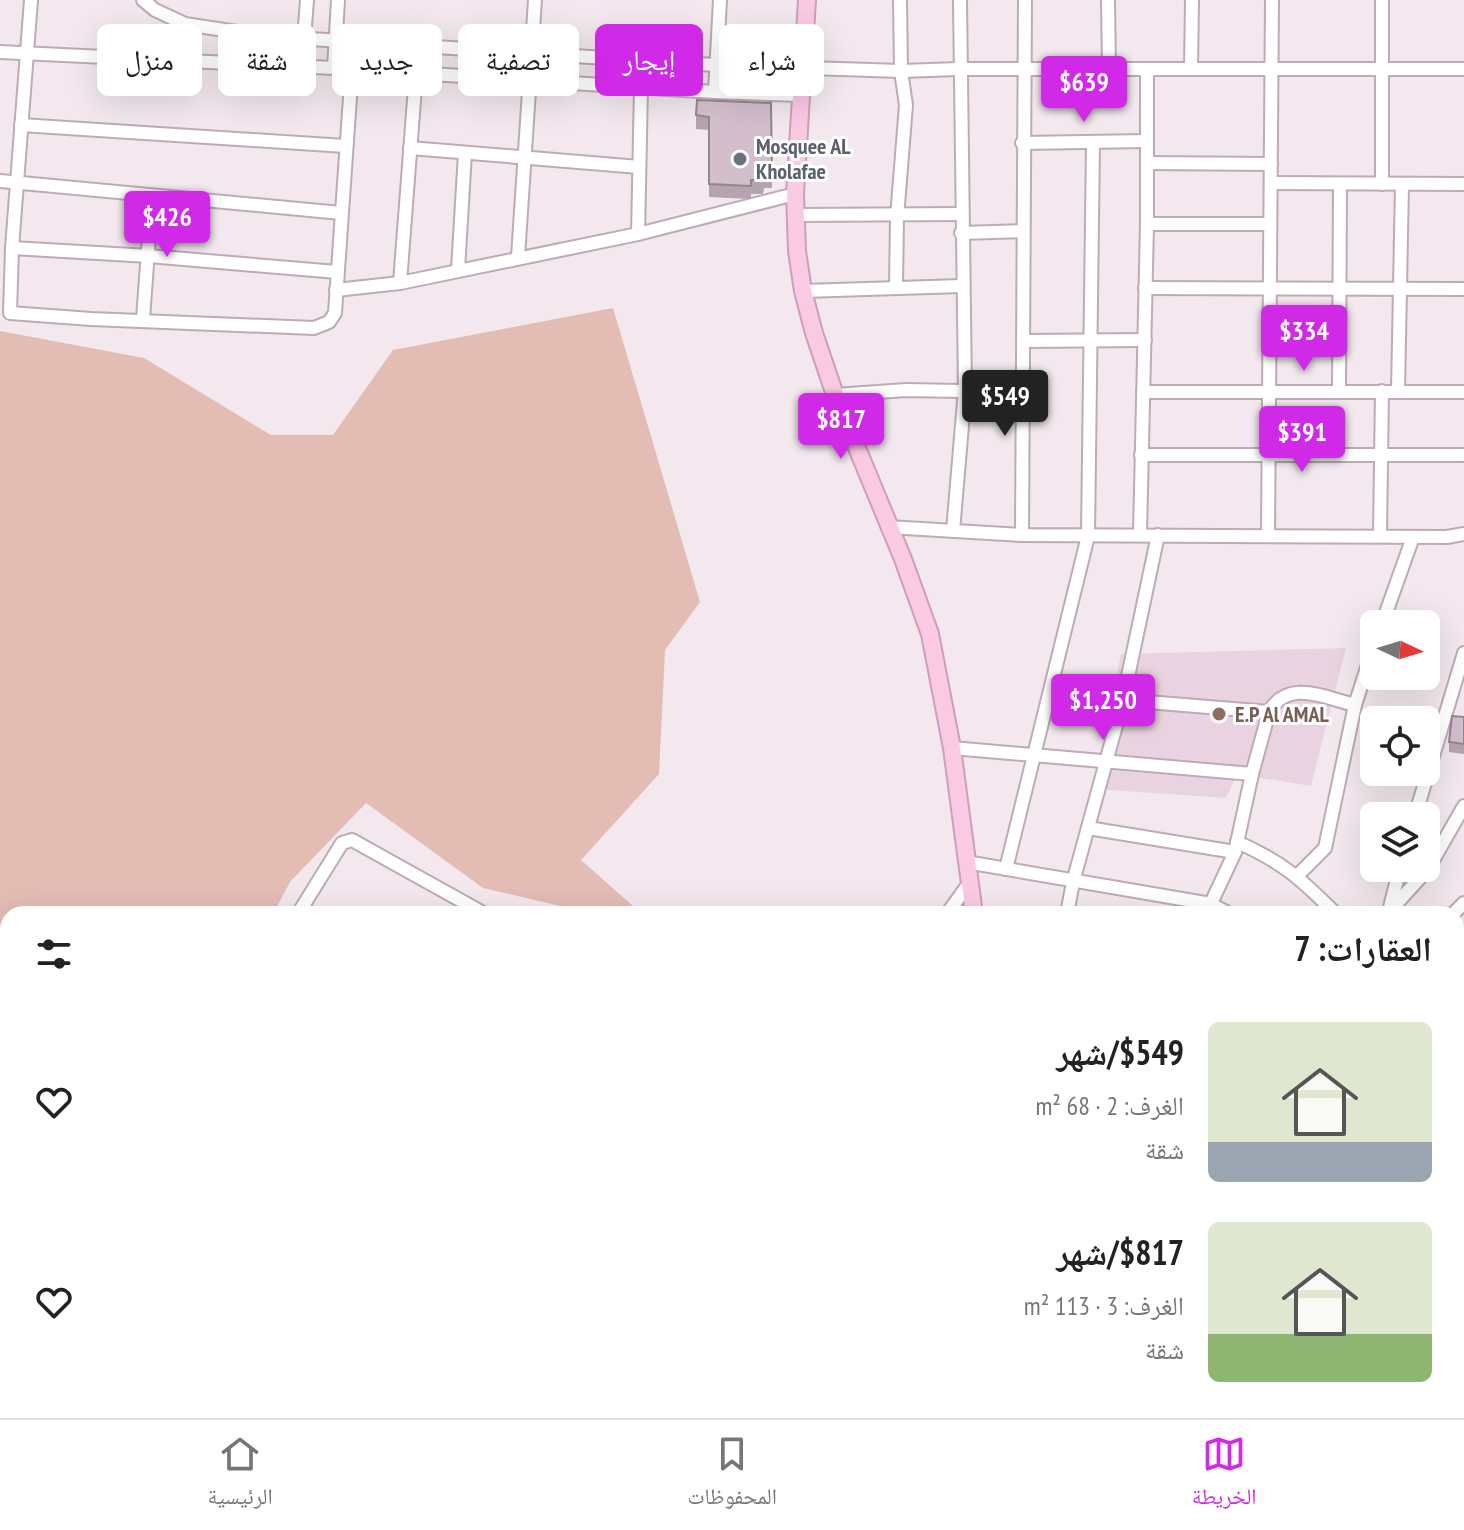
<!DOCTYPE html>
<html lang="ar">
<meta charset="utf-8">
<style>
:root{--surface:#fff;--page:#f2f2f2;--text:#222;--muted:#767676;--line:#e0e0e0;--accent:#d129e8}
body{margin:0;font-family:"PT Sans Narrow","Noto Naskh Arabic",sans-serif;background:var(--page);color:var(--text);direction:rtl;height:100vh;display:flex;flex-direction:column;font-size:30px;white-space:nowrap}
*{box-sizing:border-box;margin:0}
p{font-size:26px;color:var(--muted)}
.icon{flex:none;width:44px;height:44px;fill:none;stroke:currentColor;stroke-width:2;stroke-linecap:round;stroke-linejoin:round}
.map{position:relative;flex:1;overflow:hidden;direction:ltr}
.panel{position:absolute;left:0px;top:906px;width:1464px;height:512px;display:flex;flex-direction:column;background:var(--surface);border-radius:24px 24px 0 0;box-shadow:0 8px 32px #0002;direction:rtl}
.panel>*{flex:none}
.banner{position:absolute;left:24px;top:24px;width:800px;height:72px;direction:rtl;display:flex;gap:16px}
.needle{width:52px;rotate:94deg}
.fabs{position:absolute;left:1360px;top:610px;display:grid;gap:16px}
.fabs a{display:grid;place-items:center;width:80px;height:80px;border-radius:12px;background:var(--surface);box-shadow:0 8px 32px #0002;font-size:40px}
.price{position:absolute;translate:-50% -68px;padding:0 18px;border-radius:8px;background:var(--accent);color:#fff;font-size:26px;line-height:52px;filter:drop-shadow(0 2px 4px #0008)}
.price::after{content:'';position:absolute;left:50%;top:48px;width:24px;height:18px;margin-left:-12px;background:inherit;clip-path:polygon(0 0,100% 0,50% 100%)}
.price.active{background:#222;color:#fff}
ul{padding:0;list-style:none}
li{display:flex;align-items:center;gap:24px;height:200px;padding:0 32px}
li span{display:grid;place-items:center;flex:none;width:224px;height:160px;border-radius:12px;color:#555}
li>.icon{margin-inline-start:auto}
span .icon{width:96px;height:96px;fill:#fffc;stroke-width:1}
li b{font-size:34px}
h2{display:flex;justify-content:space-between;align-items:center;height:96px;padding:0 32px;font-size:34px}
.tag{padding:0 28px;border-radius:12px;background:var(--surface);box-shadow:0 8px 32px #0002;font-size:28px;line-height:72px}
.tag.active{background:var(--accent);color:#fff}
.menu{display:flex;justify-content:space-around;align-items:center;height:112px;border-top:2px solid var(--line);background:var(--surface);font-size:22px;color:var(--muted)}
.menu a{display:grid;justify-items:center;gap:4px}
.menu .active{color:var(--accent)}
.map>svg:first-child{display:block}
</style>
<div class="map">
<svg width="1464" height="1418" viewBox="0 0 1464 1418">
<rect width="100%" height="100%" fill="#f2e8ee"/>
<polygon fill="#ead3e0" points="1346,648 1311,786 1237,774 1226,798 1094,789 1121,654"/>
<polygon fill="#e3bcb4" points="613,308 700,602 665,650 659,774 581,860 642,914 594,914 483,888 366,803 290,882 273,914 8,914 8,1409 0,1418 0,331 144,358 271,435 333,435 393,350"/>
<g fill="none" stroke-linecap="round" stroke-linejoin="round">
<g stroke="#bdabb6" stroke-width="16">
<g id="minor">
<polyline points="31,0 12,248 10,313 91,319 314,328 329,322 335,313 352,69"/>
<polyline points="143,0 155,10 185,24 263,36 715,65 901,71 959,69 1464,69"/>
<polyline points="1108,0 1109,70"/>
<polyline points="304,38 307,0"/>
<polyline points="0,52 334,68 715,92 801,95"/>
<polyline points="334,68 338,0"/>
<polyline points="1191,69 1192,0"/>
<polyline points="715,92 720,0"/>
<polyline points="21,125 345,146"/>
<polyline points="1022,143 1147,141"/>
<polyline points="410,148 639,167"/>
<polyline points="1147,163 1271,164"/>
<polyline points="0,181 341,213"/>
<polyline points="1271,183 1464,184"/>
<polyline points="1382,184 1382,0"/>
<polyline points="795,215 961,214"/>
<polyline points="1147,224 1270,224"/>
<polyline points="961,233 1023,231"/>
<polyline points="638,234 641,87"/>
<polyline points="12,248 149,256 337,272"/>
<polyline points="518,257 535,0"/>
<polyline points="458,270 465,153"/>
<polyline points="400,283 416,74"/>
<polyline points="896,287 897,217 906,105 901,71 900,0"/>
<polyline points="1145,288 1464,289"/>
<polyline points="336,290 400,283 638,234 795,194"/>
<polyline points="803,291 962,286"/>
<polyline points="143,319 152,196"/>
<polyline points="1023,341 1145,340"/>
<polyline points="1339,391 1340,184"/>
<polyline points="1398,391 1402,184"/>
<polyline points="1143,392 1464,392"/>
<polyline points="835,395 906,390 1023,392"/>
<polyline points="1141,455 1464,455"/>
<polyline points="888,527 1022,535 1447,537 1464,534"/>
<polyline points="953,531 965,390 960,0"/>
<polyline points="1140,534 1147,224 1147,70"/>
<polyline points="1022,535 1025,0"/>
<polyline points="1268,535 1272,0"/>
<polyline points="1380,535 1382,391"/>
<polyline points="1382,624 1413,537"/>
<polyline points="1123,700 1269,712"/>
<polyline points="952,748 1252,774"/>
<polyline points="1415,816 1464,653"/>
<polyline points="1088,828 1235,852"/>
<path d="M1237 842C1283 862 1302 880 1336 914"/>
<polyline points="966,862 1211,904 1230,914"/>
<polyline points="1006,869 1088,536 1093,142"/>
<polyline points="1298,875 1325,848 1355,705 1374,646"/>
<polyline points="1389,911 1400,868"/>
<polyline points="298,914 342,843 352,840 485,914"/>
<polyline points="947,914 970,882"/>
<polyline points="1067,914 1073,882 1123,700 1158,535"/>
<path d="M1206 914 1235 852 1252 774 1269 712C1288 678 1325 698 1355 705"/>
<polyline points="1387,914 1428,869 1464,806"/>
<polyline points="1453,914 1464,903"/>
<polyline points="1456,1032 1464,1018"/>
<polyline points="1456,1056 1464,1060"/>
<polyline points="1456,1174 1464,1156"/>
<polyline points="1459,1323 1464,1314"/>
<polyline points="1456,1387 1464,1388"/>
<polyline points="155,1410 169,1418"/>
<polyline points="367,1410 370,1418"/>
<polyline points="539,1410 541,1418"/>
<polyline points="734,1410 791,1418"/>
<polyline points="4,1418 9,1410"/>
<polyline points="319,1418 324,1410"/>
<polyline points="854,1418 855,1410"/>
<polyline points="923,1418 923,1410"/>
<polyline points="1014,1418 1015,1410"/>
<polyline points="1368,1418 1370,1410"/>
</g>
</g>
<g stroke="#d19db9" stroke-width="20">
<g id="secondary">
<polyline points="807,0 795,194 797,251 803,291 814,333 835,395 903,559 930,634 952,748 974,914"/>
<polyline points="1215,1410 1234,1418"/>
</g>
</g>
<use href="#minor" stroke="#fff" stroke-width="12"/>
<use href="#secondary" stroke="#facae3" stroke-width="16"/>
</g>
<g fill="#b5a3af">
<polygon points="771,103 772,188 764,188 763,194 751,194 751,199 709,197 709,130 696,129 696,115"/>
<polygon points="1464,717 1464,754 1449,752 1449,742"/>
</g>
<g fill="#d3becc" stroke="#94858f" stroke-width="2">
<polygon points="697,100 771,103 772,174 764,174 763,180 751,180 751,186 709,184 709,117 696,115"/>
<polygon points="1452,716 1464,717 1464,744 1449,742"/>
</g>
<circle fill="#6b7280" stroke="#fff" stroke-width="3" cx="740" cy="159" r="8"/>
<circle fill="#8d6e63" stroke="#fff" stroke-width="3" cx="1219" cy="714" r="8"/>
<g text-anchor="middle" stroke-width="6" stroke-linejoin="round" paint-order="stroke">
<g font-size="22" font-weight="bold" fill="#5b616d" stroke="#fff" text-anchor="start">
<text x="756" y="154">Mosquee AL<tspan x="756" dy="25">Kholafae</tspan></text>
</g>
<g font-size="22" font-weight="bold" fill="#785e54" stroke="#fff" text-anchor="start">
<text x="1235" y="722">E.P Al AMAL</text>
</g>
</g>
</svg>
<div class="fabs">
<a><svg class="needle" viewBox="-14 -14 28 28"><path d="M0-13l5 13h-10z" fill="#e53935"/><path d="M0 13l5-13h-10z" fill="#767676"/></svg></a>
<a><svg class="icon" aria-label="locate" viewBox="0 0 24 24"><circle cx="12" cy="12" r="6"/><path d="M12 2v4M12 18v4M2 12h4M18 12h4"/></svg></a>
<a><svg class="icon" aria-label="layers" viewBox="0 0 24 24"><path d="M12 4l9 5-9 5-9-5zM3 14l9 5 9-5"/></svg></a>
</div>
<b class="price" style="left:1084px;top:124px">$639</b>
<b class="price" style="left:167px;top:259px">$426</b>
<b class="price" style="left:1304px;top:373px">$334</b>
<b class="price active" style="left:1005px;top:438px">$549</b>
<b class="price" style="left:841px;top:461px">$817</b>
<b class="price" style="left:1302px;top:474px">$391</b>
<b class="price" style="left:1103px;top:742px">$1,250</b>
<div class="banner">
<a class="tag">شراء</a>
<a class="tag active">إيجار</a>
<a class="tag">تصفية</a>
<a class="tag">جديد</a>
<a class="tag">شقة</a>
<a class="tag">منزل</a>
</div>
<section class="panel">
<h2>العقارات: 7<svg class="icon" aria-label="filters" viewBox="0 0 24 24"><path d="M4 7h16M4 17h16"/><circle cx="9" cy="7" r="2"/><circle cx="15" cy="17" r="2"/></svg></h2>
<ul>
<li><span style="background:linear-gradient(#dfe7d0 75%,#9aa5b1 0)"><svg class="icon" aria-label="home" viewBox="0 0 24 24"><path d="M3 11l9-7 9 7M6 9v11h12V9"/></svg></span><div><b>$549/شهر</b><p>الغرف: 2 · 68 m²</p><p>شقة</p></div><svg class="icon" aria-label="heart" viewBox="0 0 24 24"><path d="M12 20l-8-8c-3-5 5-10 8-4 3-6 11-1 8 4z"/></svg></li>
<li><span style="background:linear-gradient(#dfe7d0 70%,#8fb573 0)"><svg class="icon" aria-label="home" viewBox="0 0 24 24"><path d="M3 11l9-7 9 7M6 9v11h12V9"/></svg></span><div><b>$817/شهر</b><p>الغرف: 3 · 113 m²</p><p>شقة</p></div><svg class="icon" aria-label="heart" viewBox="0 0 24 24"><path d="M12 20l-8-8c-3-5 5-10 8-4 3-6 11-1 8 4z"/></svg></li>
</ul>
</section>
</div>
<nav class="menu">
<a class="active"><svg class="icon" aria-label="map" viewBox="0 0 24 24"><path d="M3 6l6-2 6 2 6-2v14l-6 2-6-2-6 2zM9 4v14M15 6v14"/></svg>الخريطة</a>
<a><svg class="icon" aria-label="saved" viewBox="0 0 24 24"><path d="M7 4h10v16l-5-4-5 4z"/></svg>المحفوظات</a>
<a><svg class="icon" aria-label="home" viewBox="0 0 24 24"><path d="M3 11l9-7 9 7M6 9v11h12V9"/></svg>الرئيسية</a>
</nav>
